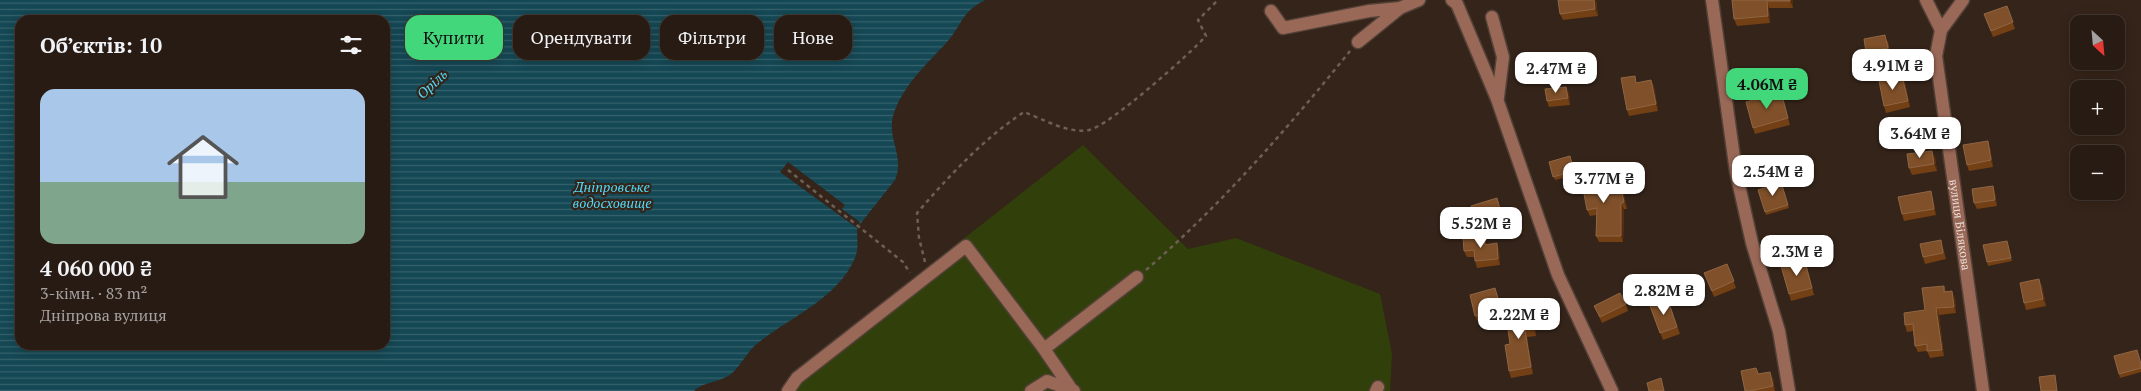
<!DOCTYPE html>
<html lang="uk">
<meta charset="utf-8">
<style>
:root{--surface:#281b13;--page:#30241c;--text:#f1f3f6;--muted:#a5a1a0;--line:#443933;--accent:#43d77b}
body{margin:0;font-family:"PT Serif",serif;background:var(--page);color:var(--text);height:100vh;display:flex;flex-direction:column;font-size:19px;white-space:nowrap}
*{box-sizing:border-box;margin:0}
p{font-size:16px;color:var(--muted)}
.icon{flex:none;width:28px;height:28px;fill:none;stroke:currentColor;stroke-width:2;stroke-linecap:round;stroke-linejoin:round}
.map{position:relative;flex:1;overflow:hidden}
.sheet{position:absolute;left:15px;top:15px;width:375px;height:335px;display:flex;flex-direction:column;background:var(--surface);border-radius:15px;box-shadow:0 2px 12px #0003,0 0 0 1px var(--line)}
.sheet>*{flex:none}
.banner{position:absolute;left:405px;top:15px;width:475px;height:45px;display:flex;gap:10px}
.needle{width:32px;rotate:154deg}
.tools{position:absolute;left:2070px;top:15px;display:grid;gap:10px}
.tools a{display:grid;place-items:center;width:55px;height:55px;border-radius:10px;background:var(--surface);box-shadow:0 2px 12px #0003,0 0 0 1px var(--line);font-size:25px}
.price{position:absolute;translate:-50% -42px;padding:0 11px;border-radius:10px;background:#fff;color:#222;font-size:16px;line-height:32px;filter:drop-shadow(0 1px 2px #0008)}
.price::after{content:'';position:absolute;left:50%;top:30px;width:15px;height:11px;margin-left:-8px;background:inherit;clip-path:polygon(0 0,100% 0,50% 100%)}
.price.active{background:var(--accent);color:#111}
ul{padding:0;list-style:none}
li{display:grid;align-content:center;gap:10px;height:265px;padding:0 25px}
li span{display:grid;place-items:center;height:155px;border-radius:15px;color:#555}
li>.icon{margin-inline-start:auto}
span .icon{width:90px;height:90px;fill:#fffc;stroke-width:1}
li b{font-size:21px}
h2{display:flex;justify-content:space-between;align-items:center;height:60px;padding:0 25px;font-size:21px}
.pill{padding:0 18px;border-radius:15px;background:var(--surface);box-shadow:0 2px 12px #0003,0 0 0 1px var(--line);font-size:18px;line-height:45px}
.pill.active{background:var(--accent);color:#111}
.map>svg:first-child{display:block}
</style>
<div class="map">
<svg width="2141" height="391" viewBox="0 0 2141 391">
<defs>
<pattern id="water-rules" width="6" height="5" patternUnits="userSpaceOnUse" patternTransform="scale(1.25)"><rect width="6" height="5" fill="#144854"/><path d="M0 2.5h6" fill="none" stroke="#36626c"/></pattern>
</defs>
<rect width="100%" height="100%" fill="#352419"/>
<polygon fill="#313f0a" points="1083,145 1188,249 1236,238 1380,294 1392,354 1390,391 786,391 827,346"/>
<path fill="url(#water-rules)" fill-rule="evenodd" d="M0 0H985C960 13 963 24 947 42 927 64 902 86 893 116 887 138 905 157 895 180L857 228C857 238 859 248 855 258 838 298 791 317 759 342 747 351 742 365 731 374 721 382 700 383 694 391H0ZM20 20H385V345H20Z"/>
<polygon fill="#352419" points="788,162 845,205 842,209 860,222 857,228 780,172"/>
<g fill="none" stroke-linecap="round" stroke-linejoin="round">
<g stroke="#524137" stroke-width="15">
<g id="minor">
<polyline points="1452,0 1457,4 1497,99 1558,275 1612,391"/>
<polyline points="1712,0 1736,172 1752,243 1779,331 1789,391"/>
<polyline points="1926,0 1941,30"/>
<path id="s1" d="M1963 0 1941 30 1936 56 1983 391"/>
<polyline points="1271,11 1283,28 1369,11 1400,8"/>
<polyline points="1492,17 1503,57 1498,97"/>
<polyline points="1358,42 1400,8 1419,0"/>
<polyline points="1044,349 1137,277"/>
<polyline points="788,391 797,378 966,246 1044,349 1072,390"/>
<polyline points="1031,391 1047,381 1074,391"/>
<polyline points="1376,391 1378,387"/>
</g>
</g>
<g stroke="#6e5f55" stroke-width="2.5" stroke-dasharray="4 4" stroke-linecap="butt">
<polyline points="788,170 903,262 910,273"/>
<path d="M925 262 919 238 917 213C949 176 983 139 1024 112 1043 119 1068 134 1089 130 1109 126 1190 54 1206 36L1198 20 1218 0"/>
<path d="M1146 270C1222 204 1287 129 1350 51"/>
</g>
<use href="#minor" stroke="#9a6857" stroke-width="12"/>
</g>
<g fill="#733f14">
<polygon points="1596,0 1598,16 1563,20 1560,14"/>
<polygon points="1732,0 1793,0 1793,8 1769,8 1770,23 1737,26 1734,19"/>
<polygon points="2007,6 2015,29 1993,37 1984,14"/>
<polygon points="1888,41 1890,54 1869,59 1866,52"/>
<polygon points="1902,76 1905,82 1910,107 1886,113 1884,106"/>
<polygon points="1651,80 1654,86 1658,111 1629,116 1627,110 1637,83"/>
<polygon points="1781,92 1790,125 1755,134 1753,128"/>
<polygon points="1569,93 1570,105 1549,107 1547,101"/>
<polygon points="1990,147 1993,167 1969,171 1967,165"/>
<polygon points="1570,156 1575,175 1555,180 1549,162"/>
<polygon points="1935,157 1937,171 1912,175 1909,168"/>
<polygon points="1609,172 1611,178 1613,190 1624,195 1627,209 1624,209 1623,242 1599,242 1596,236 1596,215 1590,216 1587,210"/>
<polygon points="1781,182 1789,208 1766,215 1758,190"/>
<polygon points="1993,186 1995,193 1997,206 1977,209 1974,203"/>
<polygon points="1497,198 1504,220 1478,228 1471,206"/>
<polygon points="1933,198 1936,215 1904,221 1902,214"/>
<polygon points="1484,236 1486,244 1499,250 1500,265 1477,268 1475,261 1474,257 1467,257 1464,251"/>
<polygon points="1941,240 1946,259 1925,264 1923,257"/>
<polygon points="2007,241 2012,261 1988,266 1987,262"/>
<polygon points="1727,264 1736,288 1714,297 1704,273"/>
<polygon points="1807,266 1814,295 1791,301 1789,294"/>
<polygon points="2042,285 2046,306 2026,310 2024,303"/>
<polygon points="1944,286 1946,292 1955,298 1956,313 1939,315 1944,356 1930,358 1927,351 1918,352 1915,346 1913,331 1907,332 1905,325 1925,310"/>
<polygon points="1495,288 1503,316 1478,322 1475,316"/>
<polygon points="1668,300 1680,334 1663,340 1650,306"/>
<polygon points="1626,304 1628,311 1602,323 1594,306"/>
<polygon points="1534,317 1536,336 1527,337 1533,374 1511,378 1509,371 1510,344"/>
<polygon points="2114,356 2141,363 2141,372 2120,378"/>
<polygon points="1756,368 1759,374 1773,378 1775,391 1745,391"/>
</g>
<g fill="#552d0e">
<polygon points="1594,0 1596,0 1598,16 1595,9"/>
<polygon points="1790,0 1793,0 1793,8 1790,1"/>
<polygon points="1767,1 1769,8 1770,23 1768,16"/>
<polygon points="1902,76 1905,82 1910,107 1908,101"/>
<polygon points="1651,80 1654,86 1658,111 1656,104"/>
<polygon points="1566,87 1569,93 1570,105 1568,98"/>
<polygon points="1988,141 1990,147 1993,167 1991,160"/>
<polygon points="1932,151 1935,157 1937,171 1934,164"/>
<polygon points="1609,172 1611,178 1615,197 1612,190"/>
<polygon points="1993,186 1995,193 1997,206 1995,200"/>
<polygon points="1621,188 1624,195 1627,209 1624,202"/>
<polygon points="1931,191 1933,198 1936,215 1934,209"/>
<polygon points="1621,203 1624,209 1623,242 1621,236"/>
<polygon points="1497,243 1499,250 1500,265 1498,259"/>
<polygon points="2039,279 2042,285 2046,306 2043,299"/>
<polygon points="1952,291 1955,298 1956,313 1954,307"/>
<polygon points="1936,308 1939,315 1944,356 1942,350"/>
<polygon points="1531,311 1534,317 1536,336 1534,329"/>
<polygon points="1525,330 1527,337 1533,374 1531,367"/>
<polygon points="1770,372 1773,378 1775,391 1773,386"/>
</g>
<g fill="#7f5029" stroke="#906644">
<polygon points="1558,0 1594,0 1595,9 1560,14"/>
<polygon points="1732,0 1790,0 1790,1 1767,1 1768,16 1734,19"/>
<polygon points="2007,6 2013,22 1991,31 1984,14"/>
<polygon points="1885,35 1888,48 1866,52 1864,39"/>
<polygon points="1635,76 1636,83 1651,80 1656,104 1627,110 1621,78"/>
<polygon points="1902,76 1908,101 1884,106 1879,81"/>
<polygon points="1566,87 1568,98 1547,101 1545,89"/>
<polygon points="1781,92 1788,118 1753,128 1746,102"/>
<polygon points="1988,141 1991,160 1967,165 1963,145"/>
<polygon points="1932,151 1934,164 1909,168 1907,154"/>
<polygon points="1570,156 1574,171 1553,177 1549,162"/>
<polygon points="1609,172 1612,190 1621,188 1624,202 1621,203 1621,236 1596,236 1597,208 1587,210 1581,178"/>
<polygon points="1781,182 1788,205 1765,212 1758,190"/>
<polygon points="1993,186 1995,200 1974,203 1972,189"/>
<polygon points="1931,191 1934,209 1902,214 1898,197"/>
<polygon points="1497,198 1501,213 1476,222 1471,206"/>
<polygon points="1484,236 1485,245 1497,243 1498,259 1475,261 1474,250 1464,251 1463,238"/>
<polygon points="1941,240 1943,253 1923,257 1920,244"/>
<polygon points="2007,241 2011,258 1987,262 1983,245"/>
<polygon points="1804,259 1812,288 1789,294 1781,266"/>
<polygon points="1727,264 1734,281 1712,291 1704,273"/>
<polygon points="2039,279 2043,299 2024,303 2020,283"/>
<polygon points="1944,286 1944,292 1952,291 1954,307 1936,308 1942,350 1927,351 1927,344 1915,346 1913,324 1905,325 1904,313 1925,310 1922,288"/>
<polygon points="1495,288 1501,309 1475,316 1470,295"/>
<polygon points="1620,293 1626,304 1600,317 1594,306"/>
<polygon points="1668,300 1677,327 1660,333 1650,306"/>
<polygon points="1531,311 1534,329 1525,330 1531,367 1509,371 1505,345 1510,344 1506,315"/>
<polygon points="2137,350 2141,364 2141,368 2119,374 2114,356"/>
<polygon points="1756,368 1758,374 1770,372 1773,386 1750,391 1745,391 1741,371"/>
<polygon points="2055,375 2057,391 2041,391 2039,377"/>
<polygon points="1661,378 1664,391 1649,391 1647,383"/>
</g>
<g text-anchor="middle" stroke-width="4.5" stroke-linejoin="round" paint-order="stroke">
<g font-size="12" fill="#e8dcd5" stroke="#352419">
<text dy="4" stroke="none"><textPath href="#s1" startOffset="234">вулиця Білякова</textPath></text>
</g>
<g font-size="14" font-style="italic" fill="#4fdbfa" stroke="#352419">
<text transform="translate(432 84) rotate(-43)" y="5">Оріль</text>
<text x="612" y="192">Дніпровське<tspan x="612" dy="16">водосховище</tspan></text>
</g>
</g>
</svg>
<div class="tools">
<a><svg class="needle" viewBox="-14 -14 28 28"><path d="M0-13l5 13h-10z" fill="#e53935"/><path d="M0 13l5-13h-10z" fill="#a5a1a0"/></svg></a>
<a>+</a>
<a>−</a>
</div>
<b class="price" style="left:1893px;top:91px">4.91M ₴</b>
<b class="price" style="left:1556px;top:94px">2.47M ₴</b>
<b class="price active" style="left:1767px;top:110px">4.06M ₴</b>
<b class="price" style="left:1920px;top:159px">3.64M ₴</b>
<b class="price" style="left:1773px;top:197px">2.54M ₴</b>
<b class="price" style="left:1604px;top:204px">3.77M ₴</b>
<b class="price" style="left:1481px;top:249px">5.52M ₴</b>
<b class="price" style="left:1797px;top:277px">2.3M ₴</b>
<b class="price" style="left:1664px;top:316px">2.82M ₴</b>
<b class="price" style="left:1519px;top:340px">2.22M ₴</b>
<div class="banner">
<a class="pill active">Купити</a>
<a class="pill">Орендувати</a>
<a class="pill">Фільтри</a>
<a class="pill">Нове</a>
</div>
<section class="sheet">
<h2>Об’єктів: 10<svg class="icon" aria-label="filters" viewBox="0 0 24 24"><path d="M4 7h16M4 17h16"/><circle cx="9" cy="7" r="2"/><circle cx="15" cy="17" r="2"/></svg></h2>
<ul>
<li><span style="background:linear-gradient(#a9c7e8 60%,#7fa58c 0)"><svg class="icon" aria-label="home" viewBox="0 0 24 24"><path d="M3 11l9-7 9 7M6 9v11h12V9"/></svg></span><div><b>4 060 000 ₴</b><p>3-кімн. · 83 m²</p><p>Дніпрова вулиця</p></div></li>
</ul>
</section>
</div>
